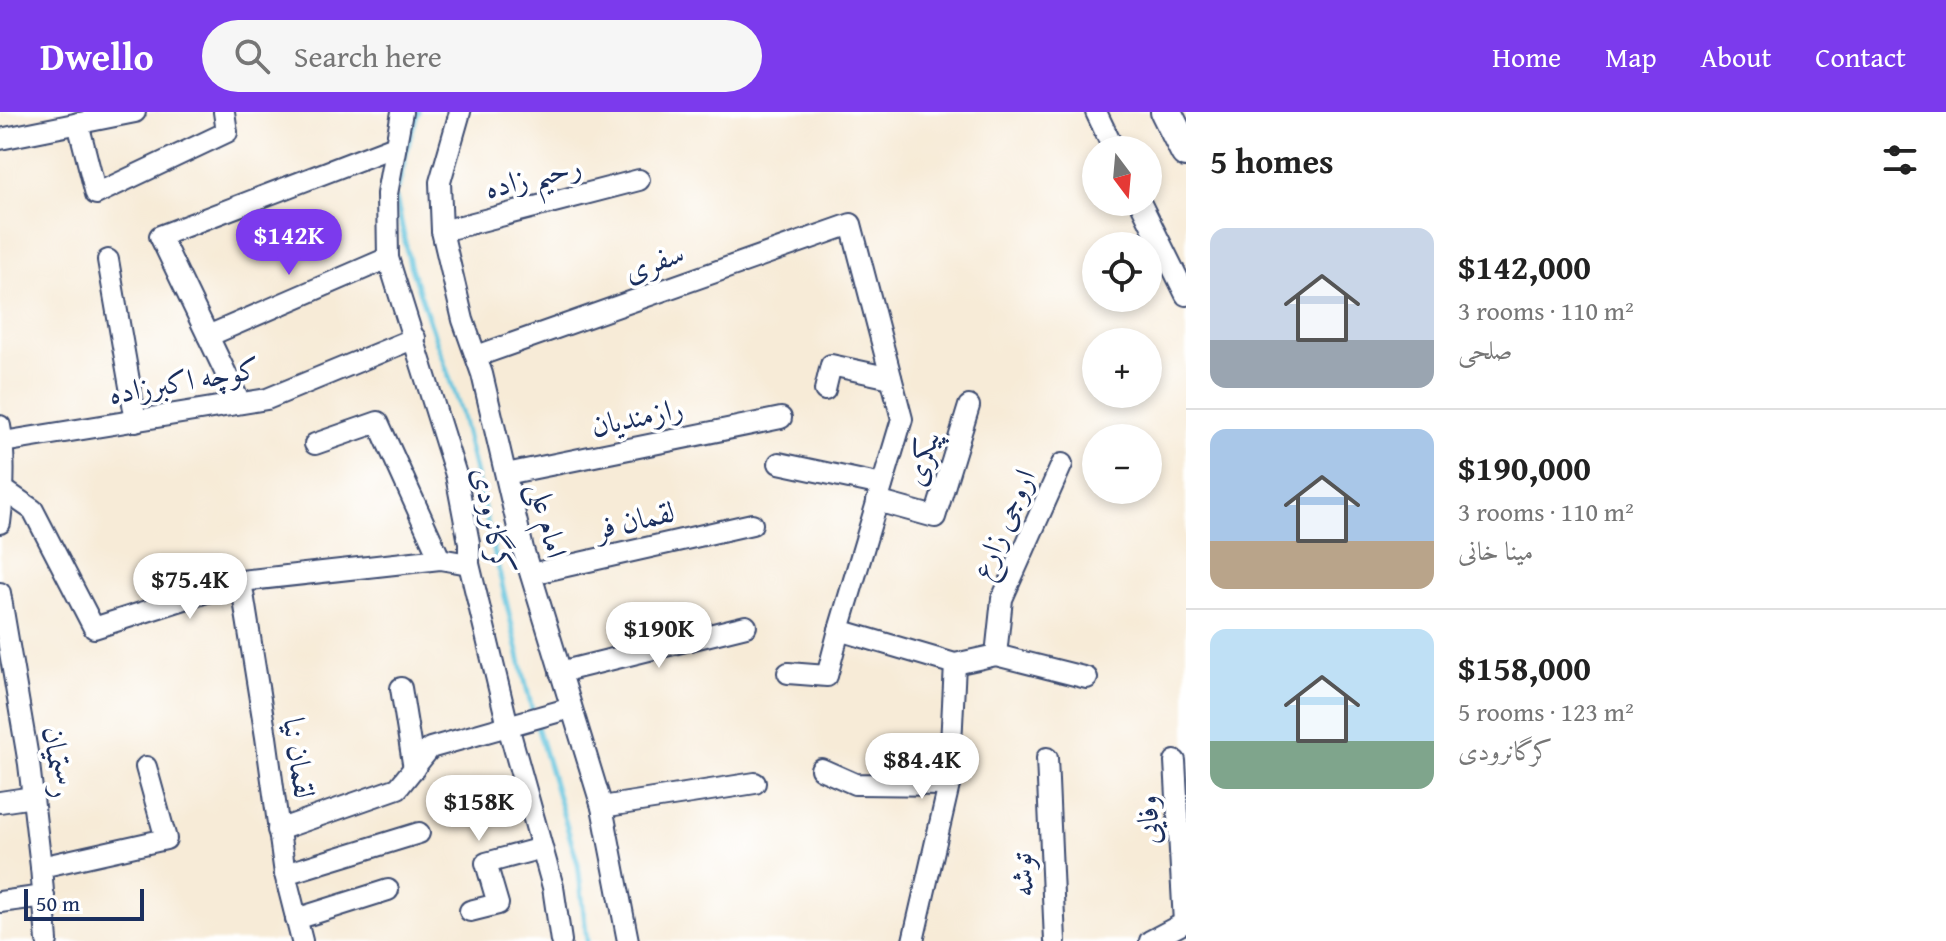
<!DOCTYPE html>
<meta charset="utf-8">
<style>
:root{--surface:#fff;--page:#f6f6f6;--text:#222;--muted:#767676;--line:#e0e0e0;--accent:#7c3aed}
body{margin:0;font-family:"Gentium Book Plus",Amiri,serif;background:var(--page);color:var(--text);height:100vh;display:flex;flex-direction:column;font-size:30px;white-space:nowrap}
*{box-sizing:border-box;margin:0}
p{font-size:26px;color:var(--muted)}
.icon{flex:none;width:44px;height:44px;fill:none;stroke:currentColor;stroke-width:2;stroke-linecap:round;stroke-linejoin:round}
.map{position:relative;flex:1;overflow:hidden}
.panel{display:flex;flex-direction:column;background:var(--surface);width:760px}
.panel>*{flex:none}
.needle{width:52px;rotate:164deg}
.buttons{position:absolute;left:1082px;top:24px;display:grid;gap:16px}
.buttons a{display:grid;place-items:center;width:80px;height:80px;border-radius:50%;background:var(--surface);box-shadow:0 4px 12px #0003;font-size:40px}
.scale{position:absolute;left:24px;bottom:20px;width:120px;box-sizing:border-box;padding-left:8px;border:4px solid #1b2f5e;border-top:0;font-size:22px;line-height:28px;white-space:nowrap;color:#1b2f5e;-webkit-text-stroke:6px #fff;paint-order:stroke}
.price{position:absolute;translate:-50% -68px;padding:0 18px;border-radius:28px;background:#fff;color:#222;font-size:26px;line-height:52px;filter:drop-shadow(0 2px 4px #0008)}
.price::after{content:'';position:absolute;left:50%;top:48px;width:24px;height:18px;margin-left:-12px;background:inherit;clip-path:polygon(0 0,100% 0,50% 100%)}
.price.on{background:var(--accent);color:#fff}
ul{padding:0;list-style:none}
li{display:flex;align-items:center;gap:24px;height:200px;padding:0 24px}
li+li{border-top:2px solid var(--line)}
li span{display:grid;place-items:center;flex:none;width:224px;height:160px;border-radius:16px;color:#555}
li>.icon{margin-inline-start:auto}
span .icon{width:96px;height:96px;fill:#fffc;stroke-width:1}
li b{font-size:34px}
h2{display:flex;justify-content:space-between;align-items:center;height:96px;padding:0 24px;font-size:34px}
header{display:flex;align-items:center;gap:48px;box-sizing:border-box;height:112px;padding:0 40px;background:var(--accent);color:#fff}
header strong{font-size:38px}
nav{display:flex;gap:44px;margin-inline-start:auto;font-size:28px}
.search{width:560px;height:72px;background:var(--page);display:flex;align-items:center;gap:20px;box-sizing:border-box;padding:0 28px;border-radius:44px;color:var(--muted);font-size:30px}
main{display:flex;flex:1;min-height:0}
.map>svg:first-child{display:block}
</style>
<header>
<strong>Dwello</strong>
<div class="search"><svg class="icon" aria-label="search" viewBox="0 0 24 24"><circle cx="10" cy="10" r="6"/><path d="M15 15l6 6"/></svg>Search here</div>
<nav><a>Home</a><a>Map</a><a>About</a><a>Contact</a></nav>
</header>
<main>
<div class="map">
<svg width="1186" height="829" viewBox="0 0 1186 829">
<rect width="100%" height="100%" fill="#fff"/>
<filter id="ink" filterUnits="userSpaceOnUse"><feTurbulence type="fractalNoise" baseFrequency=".0125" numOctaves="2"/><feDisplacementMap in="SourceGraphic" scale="16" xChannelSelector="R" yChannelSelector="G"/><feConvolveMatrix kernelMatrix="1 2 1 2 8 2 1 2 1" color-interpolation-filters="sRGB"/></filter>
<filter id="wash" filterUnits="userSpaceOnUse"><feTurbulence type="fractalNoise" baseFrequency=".006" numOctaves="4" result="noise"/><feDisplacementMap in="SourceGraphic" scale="32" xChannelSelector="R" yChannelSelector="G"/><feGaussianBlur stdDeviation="1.8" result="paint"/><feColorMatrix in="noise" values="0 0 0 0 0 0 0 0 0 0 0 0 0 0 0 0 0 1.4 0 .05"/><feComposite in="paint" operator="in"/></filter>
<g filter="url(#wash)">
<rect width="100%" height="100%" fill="#f7ebd7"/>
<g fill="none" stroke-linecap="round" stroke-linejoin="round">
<g stroke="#5fc3dd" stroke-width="5">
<polyline points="398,76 411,21 418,0"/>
<polyline points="396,86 410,153 461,300 533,602"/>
<polyline points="536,611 578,752 587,829"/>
</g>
</g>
</g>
<g filter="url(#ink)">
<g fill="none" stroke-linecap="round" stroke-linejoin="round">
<g stroke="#3c4b70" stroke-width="24">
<g id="minor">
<polyline points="402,0 387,82 388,146 456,363 469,431 469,452 508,614 553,775 561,829"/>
<polyline points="460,0 440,70 442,119 463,208 482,262 523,437 602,695 628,829"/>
<polyline points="1096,0 1114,38"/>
<polyline points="78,11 96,82 227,20 224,0"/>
<polyline points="0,27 135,0"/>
<polyline points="1140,90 1186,183"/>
<polyline points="442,119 639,68"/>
<polyline points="108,148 136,309"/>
<polyline points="208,224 388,146"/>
<polyline points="477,244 851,112 902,307 839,518 827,564 788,561"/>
<polyline points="825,278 831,253 891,266"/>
<polyline points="240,291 160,124 395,34"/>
<path d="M0 314C6 346 4 378 0 411"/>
<polyline points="3,330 267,287 415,226"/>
<polyline points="315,332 378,310 440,447"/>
<polyline points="779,351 882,373"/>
<polyline points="506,362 781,306"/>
<polyline points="0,378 4,378 33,398 94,516 241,469 440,447 469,452"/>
<polyline points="877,389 935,405 969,294"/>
<polyline points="531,462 752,412"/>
<polyline points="241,469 266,625 285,762 302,829"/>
<polyline points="0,481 29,652 41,755 47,829"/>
<polyline points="839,518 955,552 996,543 1087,566"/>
<polyline points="996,543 1002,487 1062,352"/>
<polyline points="560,560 746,514"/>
<polyline points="401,576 414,657"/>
<polyline points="1047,646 1055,829"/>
<polyline points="1175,649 1184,811"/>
<polyline points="821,657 855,672 949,673"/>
<polyline points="0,690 33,685"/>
<polyline points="602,695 755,671"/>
<polyline points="278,718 398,676 430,636 571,596"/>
<polyline points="41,755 166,727 146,655"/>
<polyline points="285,762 419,721"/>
<polyline points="0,790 44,784"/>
<polyline points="470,799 498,792 486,751 542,736"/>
<polyline points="296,807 388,778"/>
<polyline points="913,829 949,673 955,552"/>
<polyline points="1150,829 1186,810"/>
</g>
</g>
<g stroke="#3c4b70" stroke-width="34">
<polyline id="highway" points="1166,0 1186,40"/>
</g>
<use href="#minor" stroke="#fff" stroke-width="20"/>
<use href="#highway" stroke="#fff" stroke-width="30"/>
</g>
</g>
<g text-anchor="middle" stroke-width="7" stroke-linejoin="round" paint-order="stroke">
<g font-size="30" fill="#1b2f5e" stroke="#fff">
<text transform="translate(533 65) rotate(-14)" y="10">رحیم زاده</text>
<text transform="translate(654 150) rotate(-20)" y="10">سفری</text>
<text transform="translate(184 269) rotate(-10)" y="10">کوچه اکبرزاده</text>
<text transform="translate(637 305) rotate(-12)" y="10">رازمندیان</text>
<text transform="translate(922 346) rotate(-73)" y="10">پیکری</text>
<text transform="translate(548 408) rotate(76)" y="10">امام علی</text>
<text transform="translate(635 408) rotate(-13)" y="10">لقمان فر</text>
<text transform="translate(493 409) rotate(79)" y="10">کرگانرودی</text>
<text transform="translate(1003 412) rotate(-66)" y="10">اروجی زارع</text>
<text transform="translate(299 646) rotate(82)" y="10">لقمان نیا</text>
<text transform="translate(58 650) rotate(82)" y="10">رستمیان</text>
<text transform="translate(1148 708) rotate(-93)" y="10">وفایی</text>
<text transform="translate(1022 763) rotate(-93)" y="10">توشه</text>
</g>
</g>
</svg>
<div class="buttons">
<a><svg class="needle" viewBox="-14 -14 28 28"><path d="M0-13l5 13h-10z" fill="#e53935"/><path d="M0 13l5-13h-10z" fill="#767676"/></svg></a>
<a><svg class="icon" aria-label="locate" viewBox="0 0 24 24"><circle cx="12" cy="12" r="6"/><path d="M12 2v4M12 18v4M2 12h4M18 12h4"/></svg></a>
<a>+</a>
<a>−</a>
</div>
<div class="scale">50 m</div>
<b class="price on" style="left:289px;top:165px">$142K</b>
<b class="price" style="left:190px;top:509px">$75.4K</b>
<b class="price" style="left:659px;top:558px">$190K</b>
<b class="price" style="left:922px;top:689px">$84.4K</b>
<b class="price" style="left:479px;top:731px">$158K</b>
</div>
<section class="panel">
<h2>5 homes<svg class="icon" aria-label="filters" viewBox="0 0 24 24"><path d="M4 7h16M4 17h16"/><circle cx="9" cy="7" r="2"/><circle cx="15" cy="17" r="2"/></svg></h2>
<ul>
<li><span style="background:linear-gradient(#c9d6e8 70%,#9aa5b1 0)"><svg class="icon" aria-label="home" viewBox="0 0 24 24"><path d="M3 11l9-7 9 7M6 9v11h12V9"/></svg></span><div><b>$142,000</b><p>3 rooms · 110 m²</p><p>صلحی</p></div></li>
<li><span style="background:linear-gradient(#a9c7e8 70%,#b9a48a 0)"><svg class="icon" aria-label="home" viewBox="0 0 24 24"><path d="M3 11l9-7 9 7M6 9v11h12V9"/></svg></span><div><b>$190,000</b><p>3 rooms · 110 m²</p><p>مینا خانی</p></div></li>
<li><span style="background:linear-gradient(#bfe0f5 70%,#7fa58c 0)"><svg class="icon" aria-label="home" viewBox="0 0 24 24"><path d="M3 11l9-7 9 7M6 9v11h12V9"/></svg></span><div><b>$158,000</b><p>5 rooms · 123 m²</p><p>کرگانرودی</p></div></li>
</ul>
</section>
</main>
